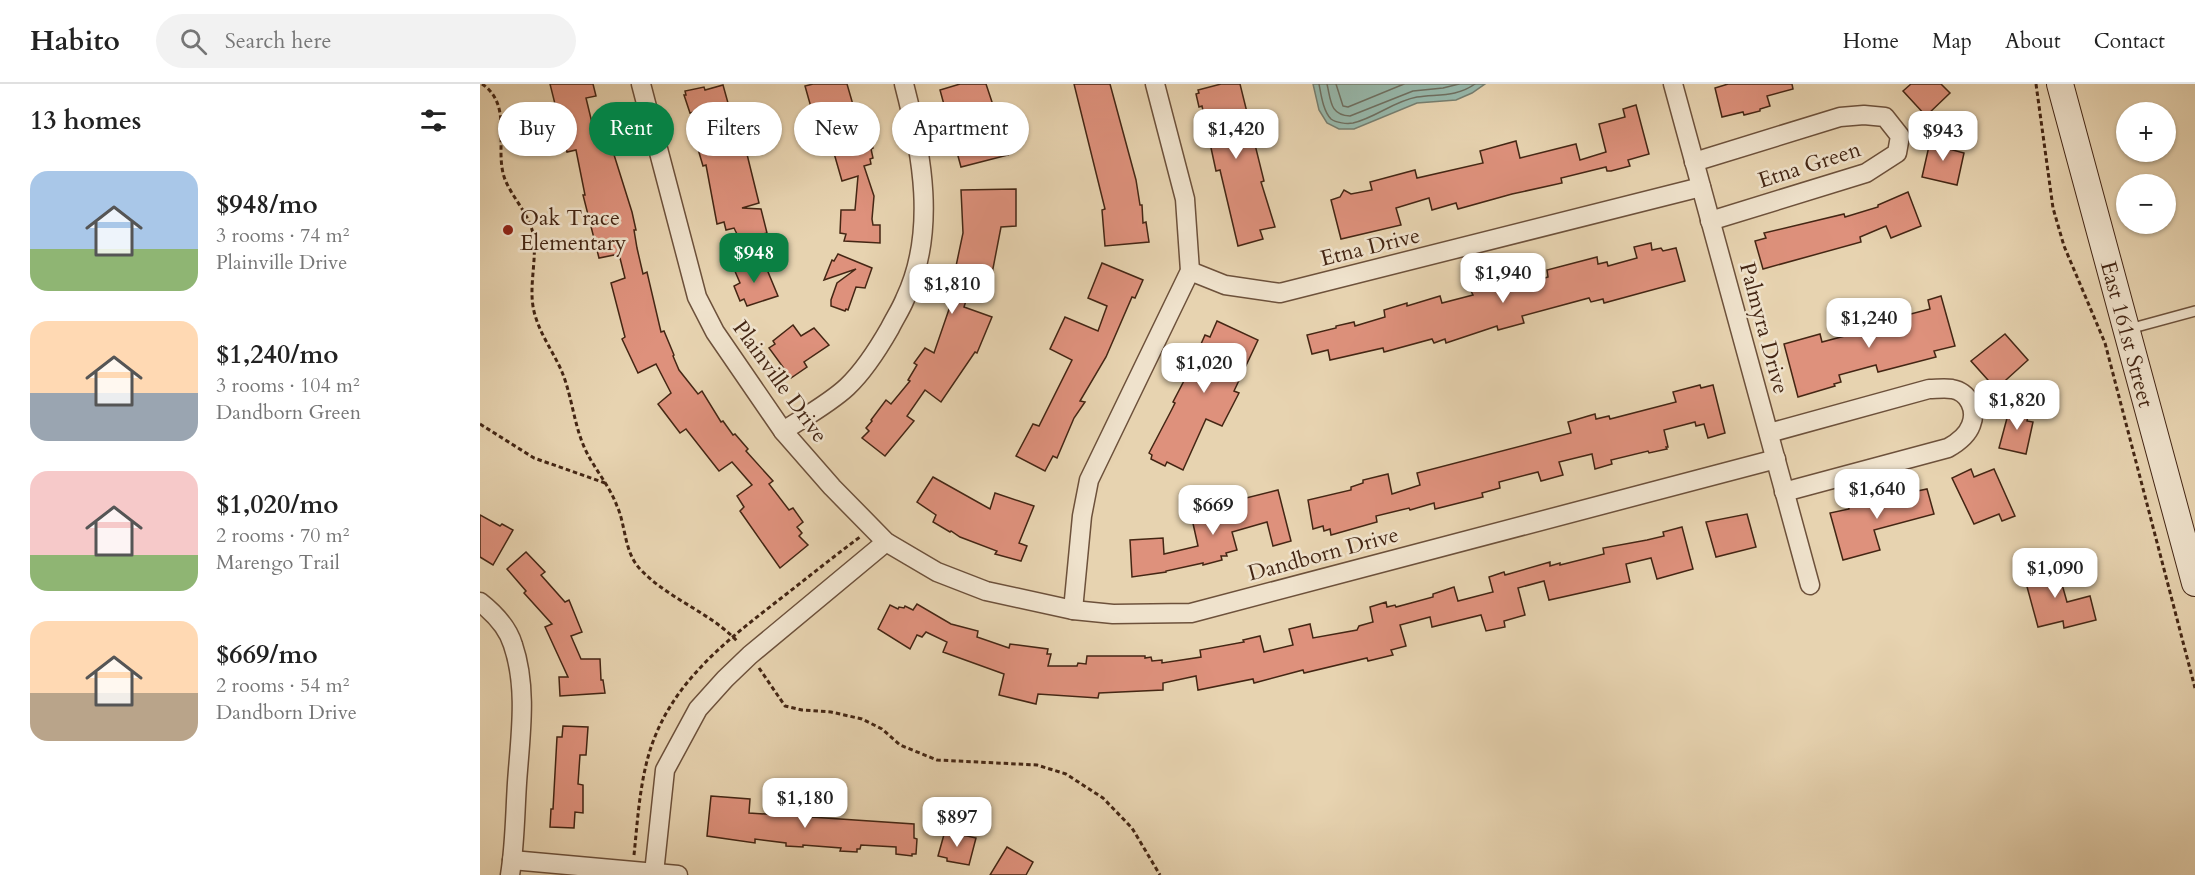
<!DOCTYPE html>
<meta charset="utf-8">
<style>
:root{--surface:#fff;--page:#f2f2f2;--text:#222;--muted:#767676;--line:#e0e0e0;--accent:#0b8043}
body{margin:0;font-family:Cardo,serif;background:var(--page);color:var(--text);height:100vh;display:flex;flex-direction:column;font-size:22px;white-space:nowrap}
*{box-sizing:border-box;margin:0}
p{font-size:20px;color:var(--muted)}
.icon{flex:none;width:33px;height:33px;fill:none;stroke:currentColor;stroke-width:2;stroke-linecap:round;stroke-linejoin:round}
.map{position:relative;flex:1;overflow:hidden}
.panel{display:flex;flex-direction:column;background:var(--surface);width:480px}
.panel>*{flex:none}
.guide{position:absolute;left:18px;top:18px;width:570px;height:54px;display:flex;gap:12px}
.controls{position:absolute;left:1636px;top:18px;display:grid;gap:12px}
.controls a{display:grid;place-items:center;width:60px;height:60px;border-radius:50%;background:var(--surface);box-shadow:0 2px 4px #0004;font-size:30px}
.price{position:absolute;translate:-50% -51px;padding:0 14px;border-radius:12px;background:#fff;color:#222;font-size:20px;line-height:39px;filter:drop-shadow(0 2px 3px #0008)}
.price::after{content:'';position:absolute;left:50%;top:36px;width:18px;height:14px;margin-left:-9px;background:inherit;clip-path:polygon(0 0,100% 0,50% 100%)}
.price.on{background:var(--accent);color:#fff}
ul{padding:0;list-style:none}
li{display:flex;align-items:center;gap:18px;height:150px;padding:0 30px}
li span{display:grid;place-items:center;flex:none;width:168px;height:120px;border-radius:18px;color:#555}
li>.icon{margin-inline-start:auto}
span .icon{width:72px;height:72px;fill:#fffc;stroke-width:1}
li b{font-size:26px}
h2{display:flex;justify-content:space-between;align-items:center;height:72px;padding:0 30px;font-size:26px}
.tag{padding:0 21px;border-radius:27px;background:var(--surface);box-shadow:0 2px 4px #0004;font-size:21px;line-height:54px}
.tag.on{background:var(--accent);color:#fff}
header{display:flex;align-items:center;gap:36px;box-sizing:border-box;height:84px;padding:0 30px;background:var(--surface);border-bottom:2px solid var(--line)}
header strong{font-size:28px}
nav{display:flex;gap:33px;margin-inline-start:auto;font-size:21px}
.search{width:420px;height:54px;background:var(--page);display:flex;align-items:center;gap:15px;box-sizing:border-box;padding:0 21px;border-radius:33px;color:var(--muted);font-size:22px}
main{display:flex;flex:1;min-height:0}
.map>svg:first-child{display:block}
</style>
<header>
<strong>Habito</strong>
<div class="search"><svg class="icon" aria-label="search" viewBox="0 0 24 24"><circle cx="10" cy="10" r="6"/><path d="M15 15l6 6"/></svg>Search here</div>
<nav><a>Home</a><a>Map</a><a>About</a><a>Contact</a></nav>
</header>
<main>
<section class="panel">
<h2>13 homes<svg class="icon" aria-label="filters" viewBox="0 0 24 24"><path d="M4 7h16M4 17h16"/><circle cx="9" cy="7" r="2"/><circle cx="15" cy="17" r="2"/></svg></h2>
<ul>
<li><span style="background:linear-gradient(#a9c7e8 65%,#8fb573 0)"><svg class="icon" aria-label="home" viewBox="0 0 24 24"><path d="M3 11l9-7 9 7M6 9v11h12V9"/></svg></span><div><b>$948/mo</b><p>3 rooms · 74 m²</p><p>Plainville Drive</p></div></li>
<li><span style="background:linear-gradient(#ffd9b3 60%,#9aa5b1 0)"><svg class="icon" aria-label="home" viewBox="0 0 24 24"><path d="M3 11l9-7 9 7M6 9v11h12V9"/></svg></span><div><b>$1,240/mo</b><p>3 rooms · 104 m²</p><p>Dandborn Green</p></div></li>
<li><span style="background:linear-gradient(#f6c9c9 70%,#8fb573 0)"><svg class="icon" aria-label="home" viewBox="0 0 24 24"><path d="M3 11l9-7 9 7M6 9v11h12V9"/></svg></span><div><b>$1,020/mo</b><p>2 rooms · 70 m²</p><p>Marengo Trail</p></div></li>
<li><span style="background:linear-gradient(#ffd9b3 60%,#b9a48a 0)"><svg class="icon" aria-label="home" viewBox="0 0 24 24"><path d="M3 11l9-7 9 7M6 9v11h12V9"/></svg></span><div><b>$669/mo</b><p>2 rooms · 54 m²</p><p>Dandborn Drive</p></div></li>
</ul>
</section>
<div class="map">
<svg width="1715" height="791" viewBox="0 0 1715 791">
<rect width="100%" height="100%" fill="#e7d3b0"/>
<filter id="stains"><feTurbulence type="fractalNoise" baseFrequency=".00333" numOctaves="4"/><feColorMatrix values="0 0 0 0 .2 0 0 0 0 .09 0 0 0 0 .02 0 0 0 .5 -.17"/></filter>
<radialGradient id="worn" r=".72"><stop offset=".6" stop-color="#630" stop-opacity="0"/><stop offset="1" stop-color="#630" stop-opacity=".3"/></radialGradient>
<polygon fill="#97b8ab" stroke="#767e6f" stroke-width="1.5" points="833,0 1005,0 992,9 976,16 937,19 874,45 859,45 847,39 839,26"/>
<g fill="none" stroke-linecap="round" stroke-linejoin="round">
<g stroke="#6e6f60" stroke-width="1.5">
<path d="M839 0C841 10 843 27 851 35 856 39 867 40 873 39 895 34 914 17 937 13 958 10 977 13 995 0"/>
<path d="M847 0C851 17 850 31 870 32L933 7 963 4 979 0"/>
<polyline points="856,0 863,22 868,23 924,0"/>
</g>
</g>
<g fill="#de917c" stroke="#442614" stroke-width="1.5">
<polygon points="70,0 113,0 116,12 106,14 113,43 129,39 134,57 130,58 152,128 156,146 154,146 157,164 163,190 167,188 181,248 184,247 194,271 193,272 199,286 218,310 222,307 241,338 243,337 253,351 255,350 268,365 266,367 293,397 289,400 309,426 313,424 323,438 317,443 322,449 319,452 328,461 300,484 260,427 264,423 257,412 272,401 252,378 239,387 206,345 200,349 178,320 191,309 176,280 158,289 142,255 145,253 131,199 145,194 139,170 119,174 103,111 105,111 96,66 87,68"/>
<polygon points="333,0 367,0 380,45 386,44 388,46 393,64 391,65 393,74 390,75 391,80 384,82 394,112 392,135 393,141 400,141 400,159 364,157 366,150 360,149 361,126 375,126 378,92 362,97 345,38 336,41 325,2"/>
<polygon points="480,0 506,0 518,36 526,34 522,45 528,71 481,83 460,6"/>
<polygon points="594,0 630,0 656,96 660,121 662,121 663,139 666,138 669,158 625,162 622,126 625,125"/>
<polygon points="741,0 760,0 784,97 781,98 795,143 780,146 783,155 758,162 740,86 736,87 722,22 719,23 716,10 719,9 718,6"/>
<polygon points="1248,0 1312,0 1313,5 1287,12 1290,22 1280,25 1280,27 1264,31 1263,28 1242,33 1235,4"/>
<polygon points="1431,0 1461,0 1470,9 1446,32 1423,7"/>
<polygon points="243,1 258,55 263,54 279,119 262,124 281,125 287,149 260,156 254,144 246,146 244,138 237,140 226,81 223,82 218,65 229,63 218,27 210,29 204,11 206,11 205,7 224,3 225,6"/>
<polygon points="1156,21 1169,70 1148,76 1150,82 1131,87 1127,87 1126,83 1081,94 1082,99 1032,110 978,125 976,119 952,126 949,114 916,124 921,141 861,155 851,116 860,113 864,106 871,110 892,106 890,98 935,86 937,94 1003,79 1000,67 1036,57 1040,74 1096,60 1100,76 1126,68 1119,40 1145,33 1143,25"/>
<polygon points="1454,53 1471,56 1469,65 1484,69 1477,101 1442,93 1449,62 1452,63"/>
<polygon points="536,105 536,142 521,143 510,200 492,198 484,223 512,233 497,269 495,268 461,318 445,306 427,332 434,337 405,372 382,354 389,347 386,344 392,337 391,336 406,316 411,320 430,297 428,296 437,281 434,279 445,264 454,269 477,202 472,201 483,149 481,106"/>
<polygon points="1428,108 1441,142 1411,154 1406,142 1380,153 1381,158 1283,185 1275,157 1286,154 1284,149 1364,130 1365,133 1398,123 1398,121"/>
<polygon points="1171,159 1172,166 1181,164 1183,167 1196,164 1205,197 1124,219 1123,215 1111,218 1109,214 1042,232 1044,239 1018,246 1017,242 966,259 965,255 954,259 952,255 904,268 903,264 850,276 848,266 832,270 827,251 856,244 856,242 874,238 875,242 905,233 904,226 927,219 927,222 960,212 962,219 993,211 991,207 995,206 995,204 1011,199 1013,207 1045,200 1068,193 1067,186 1117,173 1118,180 1127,178 1128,182 1157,174 1154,163"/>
<polygon points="358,170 392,184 385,204 376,203 368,226 366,225 365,227 351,222 351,216 357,199 376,185 344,196 352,176 354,177"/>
<polygon points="273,177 276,186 284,183 288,188 298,212 267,222 264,215 260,217 254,202 260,199 254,185"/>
<polygon points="622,179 663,196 655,214 652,213 626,273 600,317 605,318 594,334 577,374 573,372 565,387 536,372 553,340 559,342 592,276 570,265 585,233 618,247 627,222 608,214"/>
<polygon points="1461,212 1475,262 1454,267 1456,273 1398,288 1396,281 1359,291 1361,298 1354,300 1355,302 1318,313 1304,260 1340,250 1342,258 1425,236 1423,232 1450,225 1448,216"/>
<polygon points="737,237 778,256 754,307 759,309 742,342 726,335 703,386 687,378 685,382 671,375 672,371 669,369 691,327 695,319 693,318 718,270 717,269 725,251 730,253"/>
<polygon points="313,241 321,252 334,244 349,261 324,278 327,283 311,294 289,264 295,260 293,257"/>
<polygon points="1525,250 1548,276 1516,305 1491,277"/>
<polygon points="1220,301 1221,304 1233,301 1245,349 1228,354 1224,340 1216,342 1215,338 1184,346 1188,363 1186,363 1187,365 1169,369 1168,367 1131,376 1132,380 1115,385 1112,370 1079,378 1083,391 1061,397 1058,388 1019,398 1020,404 1002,409 1003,413 955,425 954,419 930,426 929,424 896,432 897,438 851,451 850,445 844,447 843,442 833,445 828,416 871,406 871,403 883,399 883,396 908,390 912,410 940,401 937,389 1091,349 1088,338 1115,330 1116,335 1129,332 1130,335 1196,318 1193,308"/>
<polygon points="1530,323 1549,327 1547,337 1553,338 1546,370 1519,364"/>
<polygon points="1491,385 1494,393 1514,385 1535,432 1522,437 1519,430 1494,440 1472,394"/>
<polygon points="453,393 510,425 515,409 554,422 539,459 547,462 541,477 515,470 517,467 480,453 471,447 470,448 453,438 456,431 437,418"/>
<polygon points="1431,404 1433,408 1447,405 1454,430 1394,446 1400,466 1363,476 1350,429 1369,425 1368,420 1420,409"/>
<polygon points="798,406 811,457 793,462 787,438 752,448 757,466 746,469 747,472 741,472 742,476 723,481 723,479 686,487 686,488 652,493 650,456 683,454 684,470 718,462 712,435 760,423 758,416"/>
<polygon points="1267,430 1276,463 1236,473 1226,438"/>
<polygon points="0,431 20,442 22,440 33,446 13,481 0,473"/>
<polygon points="1202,443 1213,485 1177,495 1171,474 1146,480 1150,498 1069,516 1064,497 1038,504 1045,531 1024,537 1025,543 1006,547 1001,531 952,543 950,533 920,541 926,562 911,566 913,571 888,577 887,574 824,589 823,586 774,599 773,595 718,606 716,592 683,599 683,606 619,609 618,614 558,610 556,620 519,611 524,590 463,568 467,558 446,548 442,553 437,551 430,565 398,545 410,521 418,525 419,523 424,524 425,522 433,526 437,520 471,540 498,547 497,553 529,564 530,560 568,565 567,570 571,570 568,582 597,582 598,579 606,580 607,572 665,572 665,574 671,573 672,577 682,576 682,579 721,573 720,566 764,558 763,556 780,552 784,568 813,561 809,545 830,540 833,554 877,546 879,542 893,538 890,523 906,518 907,523 915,521 916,523 953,513 953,510 974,503 978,517 1013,508 1009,493 1024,488 1025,491 1070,478 1070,482 1080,479 1080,481 1124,470 1123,464 1167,456 1184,452 1183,448"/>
<polygon points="46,468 65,488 61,491 85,518 89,516 102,548 91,552 101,575 120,575 121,596 123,596 125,609 80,612 79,593 88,593 65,543 72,540 44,509 46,507 27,485"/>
<polygon points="1576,479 1587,518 1610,512 1616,536 1584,544 1583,537 1558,543 1543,488"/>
<polygon points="83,642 108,643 106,671 100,671 98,700 103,701 103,729 95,728 94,744 70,743 71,725 73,725 77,653 82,653"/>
<polygon points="231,712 270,715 269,729 434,740 434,754 437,755 436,770 432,770 432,772 416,770 416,763 381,761 380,765 377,765 377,768 360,767 361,764 323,761 323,763 306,762 306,759 275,755 275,759 227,752"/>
<polygon points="465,747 496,754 489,781 467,777 467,774 458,772"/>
<polygon points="527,763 553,778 546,791 510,791"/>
</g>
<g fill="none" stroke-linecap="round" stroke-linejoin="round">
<g stroke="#6d513b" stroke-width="12">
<polyline id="lane" points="1649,245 1715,227"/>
</g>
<g stroke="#6d513b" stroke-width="21">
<g id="street">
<polyline points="161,0 217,213 235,248 303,347 352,403 406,458 457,488 506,507 593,526 633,530 711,529 1296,375"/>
<polyline points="1193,0 1330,501"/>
<polyline points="1214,78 1360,33 1384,31 1405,33 1420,52 1417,69 1386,89 1230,137"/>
<polyline points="710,187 745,201 800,209 1221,103"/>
<path d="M303 347C323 334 350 319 367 303 385 286 398 265 410 244 415 234 421 225 425 215 457 148 442 69 424 0"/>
<path d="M1289 349 1449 305C1456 305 1465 304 1472 305 1489 308 1497 326 1491 341 1487 352 1477 359 1468 364L1304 408"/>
<path d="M0 518C14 529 28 544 33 561 48 605 40 654 37 699 35 730 35 761 30 791"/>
<polyline points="593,526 602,432 609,396 710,187 705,115 675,0"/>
<polyline points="32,776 198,791"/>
<polyline points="174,789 185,686 218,625 245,595 270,571 406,458"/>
</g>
</g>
<g stroke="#442614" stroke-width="28">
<polyline id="secondary" points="1580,0 1715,499"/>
</g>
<g stroke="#442614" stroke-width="3" stroke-dasharray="4.5 3" stroke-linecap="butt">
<path d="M2 0C32 20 16 59 23 89 28 110 49 128 53 150 58 176 47 205 55 231 61 252 74 269 82 288 93 315 94 345 108 371 117 388 130 403 137 422 146 442 144 468 160 485 188 515 230 528 258 558"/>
<polyline points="1556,0 1573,124 1584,162 1625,259 1715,604"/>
<polyline points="0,340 54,374 125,399"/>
<polyline points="279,584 305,622 322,626 351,628 382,635 402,645 420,661 457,676 557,681 586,690 623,714 652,744 680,791"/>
<path d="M154 771C158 733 160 691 174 655 198 593 250 554 300 515 327 494 353 473 380 453"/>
</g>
<use href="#lane" stroke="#efe2cc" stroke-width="9"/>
<use href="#street" stroke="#efe2cc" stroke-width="18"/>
<use href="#secondary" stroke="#efe2cc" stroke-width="26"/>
</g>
<circle fill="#8f2418" stroke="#efe2cc" stroke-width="2" cx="28" cy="146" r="6"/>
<g text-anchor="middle" stroke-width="5" stroke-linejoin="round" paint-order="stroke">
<g font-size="22" fill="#442614" stroke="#efe2cc">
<text transform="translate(1329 80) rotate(-18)" y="8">Etna Green</text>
<text transform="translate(890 162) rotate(-14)" y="8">Etna Drive</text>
<text transform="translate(1285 244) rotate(75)" y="8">Palmyra Drive</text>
<text transform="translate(1648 250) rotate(75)" y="8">East 161st Street</text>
<text transform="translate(301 297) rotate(54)" y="8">Plainville Drive</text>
<text transform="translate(843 469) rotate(-15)" y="8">Dandborn Drive</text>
</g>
<g font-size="22" fill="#442614" stroke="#efe2cc" text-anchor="start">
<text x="40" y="141">Oak Trace<tspan x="40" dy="25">Elementary</tspan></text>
</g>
</g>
<rect width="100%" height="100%" filter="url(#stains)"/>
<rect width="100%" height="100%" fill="url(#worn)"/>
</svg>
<div class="controls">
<a>+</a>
<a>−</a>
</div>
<b class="price" style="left:756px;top:76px">$1,420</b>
<b class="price" style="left:1463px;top:78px">$943</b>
<b class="price on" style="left:274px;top:200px">$948</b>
<b class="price" style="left:1023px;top:220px">$1,940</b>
<b class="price" style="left:472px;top:231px">$1,810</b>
<b class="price" style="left:1389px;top:265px">$1,240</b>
<b class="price" style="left:724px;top:310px">$1,020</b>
<b class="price" style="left:1537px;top:347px">$1,820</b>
<b class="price" style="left:1397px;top:436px">$1,640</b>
<b class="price" style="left:733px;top:452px">$669</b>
<b class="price" style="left:1575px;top:515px">$1,090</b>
<b class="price" style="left:325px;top:745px">$1,180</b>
<b class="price" style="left:477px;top:764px">$897</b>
<div class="guide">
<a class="tag">Buy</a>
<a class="tag on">Rent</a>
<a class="tag">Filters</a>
<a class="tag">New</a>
<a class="tag">Apartment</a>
</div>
</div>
</main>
